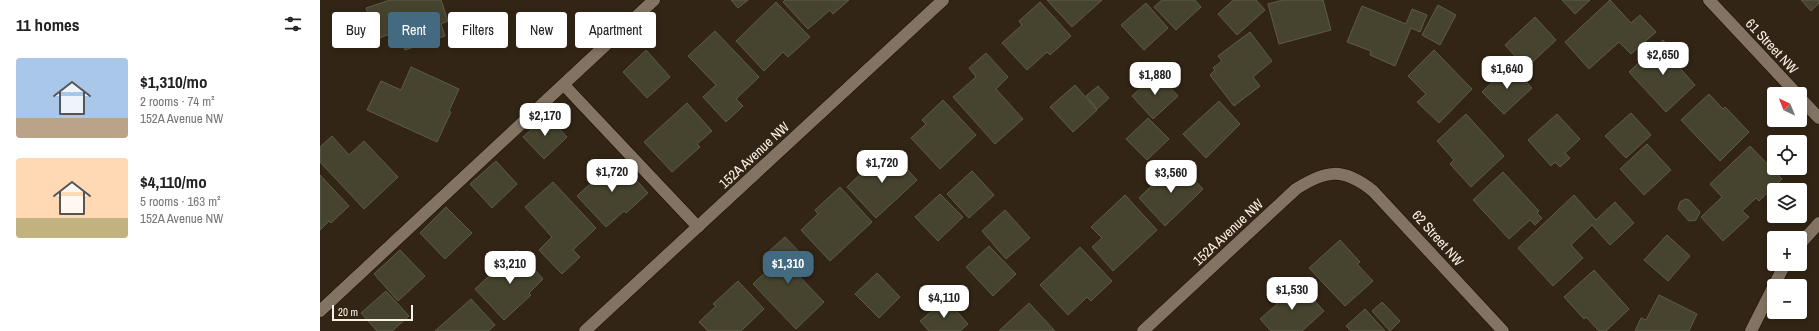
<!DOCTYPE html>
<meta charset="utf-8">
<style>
:root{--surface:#fff;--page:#f2f2f2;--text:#222;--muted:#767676;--accent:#436a80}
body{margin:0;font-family:"Archivo Narrow",sans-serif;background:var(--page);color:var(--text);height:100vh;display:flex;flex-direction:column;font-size:15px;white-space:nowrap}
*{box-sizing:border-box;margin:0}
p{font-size:13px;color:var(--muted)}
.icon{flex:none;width:22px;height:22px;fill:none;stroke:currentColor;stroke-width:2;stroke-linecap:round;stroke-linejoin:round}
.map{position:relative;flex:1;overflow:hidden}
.side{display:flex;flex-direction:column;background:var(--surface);width:320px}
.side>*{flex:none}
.hud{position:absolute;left:12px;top:12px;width:380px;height:36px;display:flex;gap:8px}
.needle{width:26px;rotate:317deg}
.controls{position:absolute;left:1447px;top:87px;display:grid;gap:8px}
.controls a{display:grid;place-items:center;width:40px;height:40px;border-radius:4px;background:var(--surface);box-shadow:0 2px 6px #0003;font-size:20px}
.scale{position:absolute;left:12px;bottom:10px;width:81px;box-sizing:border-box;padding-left:4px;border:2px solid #f9f0e6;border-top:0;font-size:11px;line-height:14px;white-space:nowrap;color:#f9f0e6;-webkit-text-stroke:3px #322515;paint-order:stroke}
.price{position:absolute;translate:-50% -34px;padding:0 9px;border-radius:8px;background:#fff;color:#222;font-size:13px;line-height:26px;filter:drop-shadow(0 1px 2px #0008)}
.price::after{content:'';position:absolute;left:50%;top:24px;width:12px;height:9px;margin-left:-6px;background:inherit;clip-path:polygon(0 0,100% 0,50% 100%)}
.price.selected{background:var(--accent);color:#fff}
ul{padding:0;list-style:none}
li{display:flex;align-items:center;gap:12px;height:100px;padding:0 16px}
li span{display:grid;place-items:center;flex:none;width:112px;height:80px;border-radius:4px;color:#555}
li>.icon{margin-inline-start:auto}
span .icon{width:48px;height:48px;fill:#fffc;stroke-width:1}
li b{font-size:17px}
h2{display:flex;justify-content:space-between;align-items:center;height:48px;padding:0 16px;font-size:17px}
.pill{padding:0 14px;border-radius:4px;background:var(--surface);box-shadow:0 2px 6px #0003;font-size:14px;line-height:36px}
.pill.selected{background:var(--accent);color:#fff}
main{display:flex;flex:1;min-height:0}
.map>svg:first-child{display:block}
</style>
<main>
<section class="side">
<h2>11 homes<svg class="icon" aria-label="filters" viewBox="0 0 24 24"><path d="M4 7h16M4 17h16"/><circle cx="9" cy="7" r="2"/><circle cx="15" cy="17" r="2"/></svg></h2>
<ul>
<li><span style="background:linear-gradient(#a9c7e8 75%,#b9a48a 0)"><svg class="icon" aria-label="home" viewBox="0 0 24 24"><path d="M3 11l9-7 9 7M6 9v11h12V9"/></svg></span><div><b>$1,310/mo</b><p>2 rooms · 74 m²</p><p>152A Avenue NW</p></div></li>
<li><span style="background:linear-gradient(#ffd9b3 75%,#c2b280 0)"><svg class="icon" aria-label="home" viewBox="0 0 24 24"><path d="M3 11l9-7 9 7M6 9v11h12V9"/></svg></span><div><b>$4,110/mo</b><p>5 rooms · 163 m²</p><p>152A Avenue NW</p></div></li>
</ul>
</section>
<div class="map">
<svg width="1499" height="331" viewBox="0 0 1499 331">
<rect width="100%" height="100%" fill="#322515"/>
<g fill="#46442f" stroke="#5e5c47">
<polygon points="70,0 121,0 128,21 121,24 125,36 85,50 78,31 57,39 46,8"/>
<polygon points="411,0 428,0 418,8"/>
<polygon points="465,0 529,0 513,14 510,10 488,29 463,2"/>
<polygon points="727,0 782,0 752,27"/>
<polygon points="842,0 875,0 881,7 856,30 834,7"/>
<polygon points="913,0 936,0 945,10 917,35 898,14"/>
<polygon points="963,0 1003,0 1011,30 959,44 948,4"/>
<polygon points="1242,0 1270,0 1255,14"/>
<polygon points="1290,0 1311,23 1320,15 1336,32 1311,54 1299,42 1269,69 1245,42"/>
<polygon points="1481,0 1499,0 1499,3 1491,11"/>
<polygon points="456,2 490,37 468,57 463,52 444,71 416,41"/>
<polygon points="720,2 751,36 730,55 727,52 707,70 682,43 702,25 699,21"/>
<polygon points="826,3 848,28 824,50 801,25"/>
<polygon points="1118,5 1136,15 1120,45 1102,35"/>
<polygon points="1042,6 1086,24 1092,9 1107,15 1100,32 1091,28 1075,66 1050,55 1051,51 1027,42"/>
<polygon points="1215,17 1236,40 1206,68 1185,45"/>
<polygon points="395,31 439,77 416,99 423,106 406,122 383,97 396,85 368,56"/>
<polygon points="930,32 952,61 933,77 940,86 914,106 890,75 895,70 893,68 902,61 898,56"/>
<polygon points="1343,40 1363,62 1358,66 1375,85 1346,112 1309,72"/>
<polygon points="326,50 350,77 327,98 303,72"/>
<polygon points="1114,50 1152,89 1119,123 1097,102 1106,94 1088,76"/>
<polygon points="666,53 688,77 676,89 703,119 675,144 633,97 656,77 649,68"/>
<polygon points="1190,65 1212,88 1184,114 1162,92"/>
<polygon points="91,67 139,89 129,111 131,112 117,142 47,110 61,81 81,90"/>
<polygon points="837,73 858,96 833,119 812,96"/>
<polygon points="755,85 777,110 753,132 730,107"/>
<polygon points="778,86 789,98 777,109 766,96"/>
<polygon points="1389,94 1403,109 1405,107 1429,132 1400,161 1361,120"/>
<polygon points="623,100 656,135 620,169 591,138 606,124 602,120"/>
<polygon points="899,101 920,124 886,158 863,134"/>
<polygon points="367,103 392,131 377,144 380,147 352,172 324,142"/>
<polygon points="1311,113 1331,135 1306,158 1285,136"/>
<polygon points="1146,114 1184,156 1151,187 1130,164 1134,160 1117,141"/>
<polygon points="1237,114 1260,139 1245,153 1250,158 1240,167 1235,162 1231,166 1208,140"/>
<polygon points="227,115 247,137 224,159 203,137"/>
<polygon points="828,118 849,139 827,160 806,139"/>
<polygon points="12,136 29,155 44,141 78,177 44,209 0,162 0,147"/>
<polygon points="1327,144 1351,170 1324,195 1300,169"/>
<polygon points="1430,146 1462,179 1439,201 1436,198 1422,211 1429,217 1403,241 1381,217 1402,197 1390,184"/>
<polygon points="570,151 597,180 556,218 527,187 553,162 555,164"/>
<polygon points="297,159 328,193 306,213 304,211 286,227 257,196"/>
<polygon points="176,161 197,184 172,208 150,184"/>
<polygon points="857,161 883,189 845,226 819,198"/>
<polygon points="652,171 674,195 649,218 627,194"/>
<polygon points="1183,172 1219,211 1217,213 1222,218 1215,225 1210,220 1189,239 1153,200"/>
<polygon points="0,175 29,206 11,223 9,221 0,230"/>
<polygon points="233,182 276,228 253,250 260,257 242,274 219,250 232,237 205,207"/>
<polygon points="520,187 552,222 510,261 481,230 498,214 495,210"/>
<polygon points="620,194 643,217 618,241 595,217"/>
<polygon points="805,195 837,230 793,271 772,247 782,238 771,227"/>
<polygon points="1254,195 1276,220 1295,202 1314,223 1290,245 1272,225 1251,245 1263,258 1233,286 1198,248"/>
<polygon points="1365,199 1369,200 1380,212 1376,220 1369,221 1358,209 1360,202"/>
<polygon points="126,207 152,233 125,259 100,233"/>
<polygon points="685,210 710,238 686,259 662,231"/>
<polygon points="1347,235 1370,256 1348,281 1324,260"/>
<polygon points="465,237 489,262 476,273 504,302 476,329 433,284 456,262 447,253"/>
<polygon points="1020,240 1040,262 1037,264 1053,281 1025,306 989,268"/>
<polygon points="669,246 696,274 673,296 646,267"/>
<polygon points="760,247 792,281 771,301 767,297 748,315 720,285"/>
<polygon points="80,250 105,276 78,301 54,274"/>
<polygon points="197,250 223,279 209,293 211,295 184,320 155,289"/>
<polygon points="1274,270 1309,309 1286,331 1279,331 1266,317 1264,319 1244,297"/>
<polygon points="557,273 580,297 559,318 535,294"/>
<polygon points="418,281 444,309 421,331 388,331 379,322 396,306 393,304"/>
<polygon points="976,281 1004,311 982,331 951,331 940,319 957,304 954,301"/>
<polygon points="66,291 89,316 72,331 57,331 41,313"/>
<polygon points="1339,295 1377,314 1369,331 1315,331 1321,318 1326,320"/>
<polygon points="151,299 175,325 168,331 115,331"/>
<polygon points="626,299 648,324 640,331 609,331 600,321"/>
<polygon points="1062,302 1080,321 1070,331 1052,311"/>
<polygon points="709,303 735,331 679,331"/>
<polygon points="1045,309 1065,331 1031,331 1026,326"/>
</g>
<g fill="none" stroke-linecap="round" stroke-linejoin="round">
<g stroke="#1a0e02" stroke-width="13">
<g id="service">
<polyline points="244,85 378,227"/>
<polyline points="0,311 334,0"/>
</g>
</g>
<g stroke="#1a0e02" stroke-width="13">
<g id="minor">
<polyline points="1389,0 1477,94"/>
<polyline points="1480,98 1499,118"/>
<polyline points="1480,244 1499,223"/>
<polyline points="265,331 623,0"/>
<path d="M823 331 976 189C1006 170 1023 167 1053 191L1183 331"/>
<polyline points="1431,331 1465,264"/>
</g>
</g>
<use href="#service" stroke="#837362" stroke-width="12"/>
<use href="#minor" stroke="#837362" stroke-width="12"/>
</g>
<g text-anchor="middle" stroke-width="4" stroke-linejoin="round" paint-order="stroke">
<g font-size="14" fill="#f9f0e6" stroke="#322515">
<text transform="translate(1452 46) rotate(47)" y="5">61 Street NW</text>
<text transform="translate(434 155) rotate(-43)" y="5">152A Avenue NW</text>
<text transform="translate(908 232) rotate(-43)" y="5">152A Avenue NW</text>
<text transform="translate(1118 238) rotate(48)" y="5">62 Street NW</text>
</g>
</g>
</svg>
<div class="controls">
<a><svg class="needle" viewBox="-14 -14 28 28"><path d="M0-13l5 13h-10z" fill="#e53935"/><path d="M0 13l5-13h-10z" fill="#767676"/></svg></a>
<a><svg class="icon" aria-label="locate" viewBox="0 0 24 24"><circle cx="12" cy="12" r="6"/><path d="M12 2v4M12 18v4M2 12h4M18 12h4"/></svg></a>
<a><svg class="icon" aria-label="layers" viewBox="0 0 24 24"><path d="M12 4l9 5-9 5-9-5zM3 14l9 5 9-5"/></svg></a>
<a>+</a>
<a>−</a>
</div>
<div class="scale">20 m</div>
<b class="price" style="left:1343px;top:76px">$2,650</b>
<b class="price" style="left:1187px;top:90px">$1,640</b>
<b class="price" style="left:835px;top:96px">$1,880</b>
<b class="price" style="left:225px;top:137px">$2,170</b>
<b class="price" style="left:562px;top:184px">$1,720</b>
<b class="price" style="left:292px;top:193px">$1,720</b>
<b class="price" style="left:851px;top:194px">$3,560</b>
<b class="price" style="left:190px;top:285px">$3,210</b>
<b class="price selected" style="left:468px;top:285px">$1,310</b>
<b class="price" style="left:972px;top:311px">$1,530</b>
<b class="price" style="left:624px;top:319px">$4,110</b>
<div class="hud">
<a class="pill">Buy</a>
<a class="pill selected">Rent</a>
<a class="pill">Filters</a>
<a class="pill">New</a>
<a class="pill">Apartment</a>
</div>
</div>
</main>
